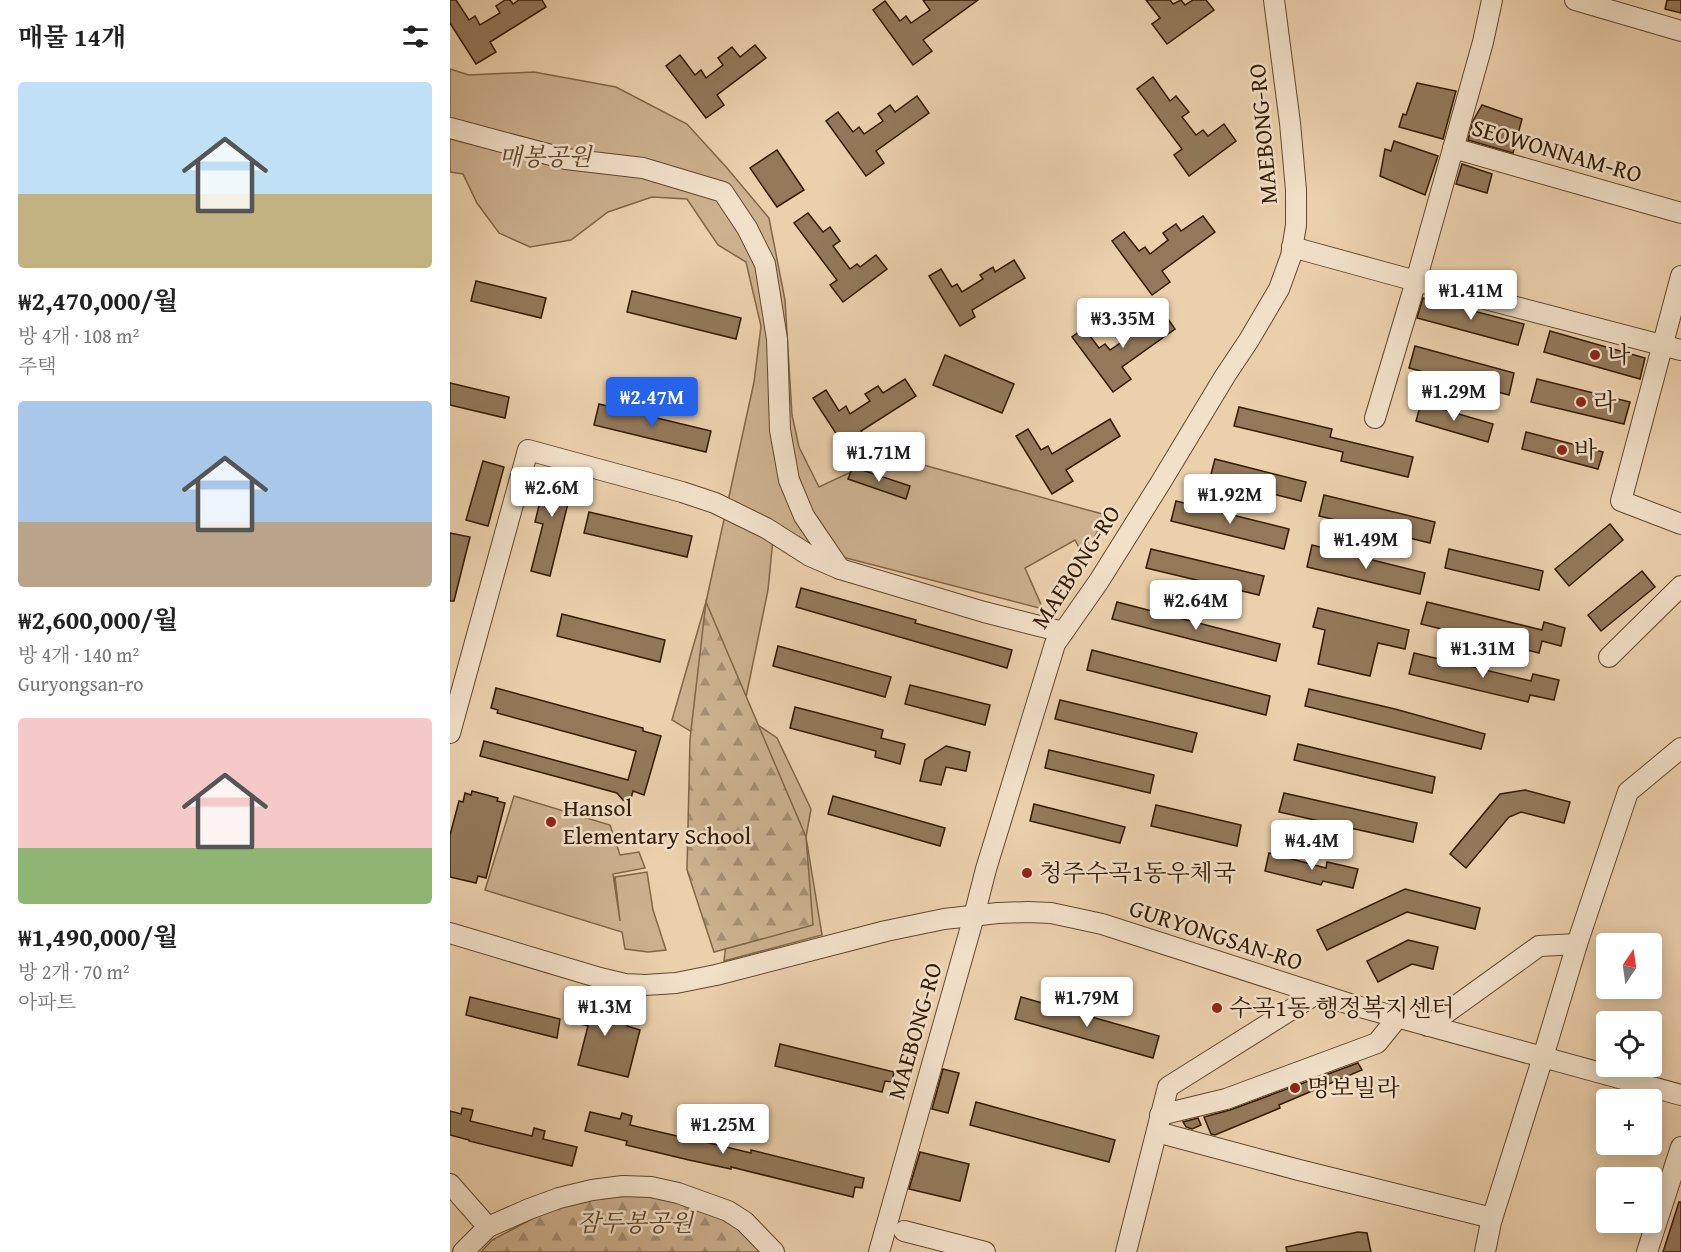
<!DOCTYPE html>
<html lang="ko">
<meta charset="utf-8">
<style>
:root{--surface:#fff;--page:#f2f2f2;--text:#222;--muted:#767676;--accent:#2563eb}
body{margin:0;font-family:"Gentium Book Plus","Noto Serif KR",serif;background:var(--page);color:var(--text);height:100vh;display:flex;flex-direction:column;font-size:22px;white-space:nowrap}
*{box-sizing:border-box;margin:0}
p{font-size:20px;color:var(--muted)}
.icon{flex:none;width:33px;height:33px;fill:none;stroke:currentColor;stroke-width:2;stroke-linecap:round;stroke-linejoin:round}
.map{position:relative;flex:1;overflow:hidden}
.drawer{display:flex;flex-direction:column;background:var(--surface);width:450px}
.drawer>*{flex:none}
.needle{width:39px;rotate:13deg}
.buttons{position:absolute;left:1146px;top:933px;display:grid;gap:12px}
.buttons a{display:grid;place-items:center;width:66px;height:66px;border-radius:6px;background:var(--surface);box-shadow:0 3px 15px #0003;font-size:30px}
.price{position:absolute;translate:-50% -51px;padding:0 14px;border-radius:6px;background:#fff;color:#222;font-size:20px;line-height:39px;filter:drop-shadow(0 2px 3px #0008)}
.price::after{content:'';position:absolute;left:50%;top:36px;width:18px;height:14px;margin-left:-9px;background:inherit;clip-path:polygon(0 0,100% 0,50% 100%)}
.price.current{background:var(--accent);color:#fff}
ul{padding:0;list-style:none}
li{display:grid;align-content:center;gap:12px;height:318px;padding:0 18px}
li span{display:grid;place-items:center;height:186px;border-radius:6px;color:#555}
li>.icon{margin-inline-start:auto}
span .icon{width:108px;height:108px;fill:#fffc;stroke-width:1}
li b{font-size:26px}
h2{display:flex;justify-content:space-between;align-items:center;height:72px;padding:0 18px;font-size:26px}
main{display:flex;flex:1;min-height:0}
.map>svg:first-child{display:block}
</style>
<main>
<section class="drawer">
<h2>매물 14개<svg class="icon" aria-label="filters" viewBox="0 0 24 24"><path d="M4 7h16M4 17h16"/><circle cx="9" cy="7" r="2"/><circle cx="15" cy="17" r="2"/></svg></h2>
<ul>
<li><span style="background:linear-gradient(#bfe0f5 60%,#c2b280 0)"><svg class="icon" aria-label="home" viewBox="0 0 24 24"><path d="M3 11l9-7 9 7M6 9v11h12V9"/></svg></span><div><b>₩2,470,000/월</b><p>방 4개 · 108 m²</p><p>주택</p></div></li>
<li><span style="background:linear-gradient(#a9c7e8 65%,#b9a48a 0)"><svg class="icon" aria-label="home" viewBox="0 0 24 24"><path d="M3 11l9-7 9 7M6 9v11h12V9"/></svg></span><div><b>₩2,600,000/월</b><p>방 4개 · 140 m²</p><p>Guryongsan-ro</p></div></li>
<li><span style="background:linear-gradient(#f6c9c9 70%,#8fb573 0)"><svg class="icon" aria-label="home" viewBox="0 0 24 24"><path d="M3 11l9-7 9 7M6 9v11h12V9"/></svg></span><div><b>₩1,490,000/월</b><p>방 2개 · 70 m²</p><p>아파트</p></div></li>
</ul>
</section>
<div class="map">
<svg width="1231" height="1252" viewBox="0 0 1231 1252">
<defs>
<pattern id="forest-firs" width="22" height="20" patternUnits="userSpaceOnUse" patternTransform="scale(1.5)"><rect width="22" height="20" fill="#ccb18f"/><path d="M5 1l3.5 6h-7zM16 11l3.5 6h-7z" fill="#a68f73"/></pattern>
</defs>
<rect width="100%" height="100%" fill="#ebd0ac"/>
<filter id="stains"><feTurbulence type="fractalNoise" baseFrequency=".00333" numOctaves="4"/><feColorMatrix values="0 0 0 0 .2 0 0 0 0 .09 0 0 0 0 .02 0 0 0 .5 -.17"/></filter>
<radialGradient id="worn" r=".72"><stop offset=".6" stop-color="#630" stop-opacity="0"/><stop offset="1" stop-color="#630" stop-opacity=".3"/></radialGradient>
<g fill="#ccb18f" stroke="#806648" stroke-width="1.5">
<polygon points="0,69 19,75 84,72 166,87 237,124 277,168 319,218 335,300 342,415 349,447 369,487 437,455 656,515 634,557 625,540 575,568 593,609 323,539 318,590 296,697 308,725 327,738 361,809 356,837 372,935 274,961 296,779 280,755 222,720 256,602 304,382 311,326 296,262 268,245 237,199 202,197 158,212 121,240 80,247 49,233 27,203 13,174 0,172"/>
<polygon points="64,796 160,825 170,855 189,852 195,868 163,874 170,921 165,877 197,872 203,910 216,950 198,952 175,949 172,932 35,890"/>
</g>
<g fill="url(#forest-firs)" stroke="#806648" stroke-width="1.5">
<polygon points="256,602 356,837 363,925 264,952 237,870 240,739"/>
<polygon points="177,1193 226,1199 278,1218 311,1252 31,1252 42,1240 103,1208"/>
</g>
<g fill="#93795a" stroke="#331a02" stroke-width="1.5">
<polygon points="0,0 6,0 19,20 25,16 30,25 50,13 46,6 55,0 60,0 63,4 69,0 92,0 96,7 40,42 46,52 26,64 0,23"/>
<polygon points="473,0 528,0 473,40 482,51 463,65 423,10 435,1 450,21 456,16 461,23 480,10"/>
<polygon points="696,0 720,0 723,4 731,0 735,5 743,0 756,0 764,10 717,44 702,24 710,18"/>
<polygon points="1217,0 1231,0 1231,13 1215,9"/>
<polygon points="305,45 316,58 267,95 274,105 256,118 216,66 230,55 245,75 251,70 256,78 273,65 268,58 282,47 290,57"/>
<polygon points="703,77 720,101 726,96 739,112 732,117 746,135 753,130 758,136 774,124 786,141 739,176 724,155 732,149 687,89"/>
<polygon points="967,83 1006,91 993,139 949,127 953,114 956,115"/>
<polygon points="467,96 479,113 426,151 434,163 416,176 376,121 388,112 403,132 409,127 414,134 433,121 428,114 440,105 445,112"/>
<polygon points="1032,105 1072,119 1063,153 1018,140 1023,121"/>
<polygon points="944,141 988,156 975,195 930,176 935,149 941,151"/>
<polygon points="327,150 354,190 327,207 300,168"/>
<polygon points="1012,164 1042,174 1037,193 1006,184"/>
<polygon points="358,213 373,232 380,227 390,241 383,246 400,269 407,264 410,267 426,255 437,269 393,302 380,285 387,280 344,223"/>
<polygon points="753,216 765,232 712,271 720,282 702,295 662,241 674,232 689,251 695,247 700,254 718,240 713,233 726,224 731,231"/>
<polygon points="564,260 575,278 522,310 525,317 510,326 479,276 491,269 502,287 507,284 512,292 533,279 530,275 543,267 545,272"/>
<polygon points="26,281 96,298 91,318 21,301"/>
<polygon points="182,291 291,318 286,339 177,312"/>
<polygon points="973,298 1074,324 1068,345 967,318"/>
<polygon points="713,312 725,329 672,367 681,379 663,392 622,337 634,328 649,348 655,344 660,350 679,337 674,330 686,321 692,328"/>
<polygon points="1100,331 1195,358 1190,379 1094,352"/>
<polygon points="965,346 1064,373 1059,395 959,368"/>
<polygon points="495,355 564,384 552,413 483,385"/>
<polygon points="455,379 466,396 411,431 419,443 400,455 363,398 376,390 389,411 396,406 400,414 420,401 415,394 428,386 433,393"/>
<polygon points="1087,379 1180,402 1174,424 1081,402"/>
<polygon points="0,383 59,397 55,418 0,405"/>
<polygon points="971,403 1043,424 1038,442 966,421"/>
<polygon points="149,404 261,431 256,452 144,425"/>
<polygon points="789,407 882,429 880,437 963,457 958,477 891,461 893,452 784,426"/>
<polygon points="660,419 670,436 616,470 623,481 602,494 566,436 578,429 591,450 598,446 602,454"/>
<polygon points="1076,432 1153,452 1148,469 1072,449"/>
<polygon points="765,459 856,482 851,501 760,478"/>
<polygon points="33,461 54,467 38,526 16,520"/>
<polygon points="403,467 460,486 456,499 398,479"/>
<polygon points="98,468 125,475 100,576 81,571 93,524 85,522"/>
<polygon points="874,495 985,522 980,543 869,516"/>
<polygon points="726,501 839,529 834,549 721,521"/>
<polygon points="139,512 242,536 237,557 134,533"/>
<polygon points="1160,524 1173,540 1119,586 1105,569"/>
<polygon points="0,533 20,537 4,601 0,601"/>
<polygon points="862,545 975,573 970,594 857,567"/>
<polygon points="701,549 814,576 809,595 696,568"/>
<polygon points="999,549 1093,571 1089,590 995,568"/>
<polygon points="1192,571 1205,587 1151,631 1138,615"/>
<polygon points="351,588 466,620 465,623 562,650 557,668 346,607"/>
<polygon points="667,602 830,644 826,661 662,619"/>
<polygon points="977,602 1092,630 1094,622 1115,628 1111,646 1092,641 1089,653 971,624"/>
<polygon points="868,608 959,630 955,649 928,643 920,676 868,664 875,630 863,627"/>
<polygon points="112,614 215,640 210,662 107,636"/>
<polygon points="328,646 441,677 435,697 323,666"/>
<polygon points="642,650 820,696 816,715 637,670"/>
<polygon points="964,653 1081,681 1083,674 1109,680 1104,700 1080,695 1078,702 959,674"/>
<polygon points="460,685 540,705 535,725 455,704"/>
<polygon points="46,688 193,728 193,731 211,736 194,795 183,791 180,802 173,800 167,793 30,756 34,741 178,780 186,751 47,713 48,710 41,708"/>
<polygon points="859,689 945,709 1035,734 1031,749 855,706"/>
<polygon points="610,700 747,733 742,752 605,719"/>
<polygon points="345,707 433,730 431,738 455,744 450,764 425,757 426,751 340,728"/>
<polygon points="848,744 985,777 982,793 844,760"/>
<polygon points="496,746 520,752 516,771 496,767 491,785 470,781 475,760"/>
<polygon points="599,750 704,775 700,793 595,768"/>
<polygon points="1075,790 1120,802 1114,823 1071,812 1059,817 1016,868 1000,854 1050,794"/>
<polygon points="22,791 48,798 47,801 55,803 36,878 28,876 26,883 0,877 0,835 9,801 13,802 15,793 21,795"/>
<polygon points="834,793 967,823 963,842 829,812"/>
<polygon points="383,796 495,828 490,846 378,814"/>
<polygon points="584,804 675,827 670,843 580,821"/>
<polygon points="706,805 791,825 787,846 701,826"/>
<polygon points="819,853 876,868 877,862 908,869 903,888 873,881 871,885 815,871"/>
<polygon points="955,889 1030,908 1025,929 957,912 877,950 867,930"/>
<polygon points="958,940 988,947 983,969 962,964 928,982 917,961"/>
<polygon points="128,995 157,1003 156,1009 180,1016 177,1026 190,1030 178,1077 128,1065 138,1026 121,1021"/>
<polygon points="20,997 110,1019 107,1038 16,1015"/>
<polygon points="571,997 709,1036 703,1058 565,1019"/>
<polygon points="330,1044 444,1072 442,1082 435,1081 432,1092 325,1066"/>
<polygon points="908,1063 912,1070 829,1105 830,1108 765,1135 761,1134 754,1117 780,1110"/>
<polygon points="493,1069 509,1073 498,1113 482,1109"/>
<polygon points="526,1102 665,1140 659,1162 520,1125"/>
<polygon points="12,1108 23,1110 20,1121 82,1136 84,1128 95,1131 93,1139 127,1147 122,1166 19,1141 19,1140 0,1135 0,1111 11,1114"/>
<polygon points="140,1112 170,1119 172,1113 182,1116 180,1125 244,1140 246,1133 256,1135 255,1142 301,1153 301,1150 414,1178 412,1188 405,1187 403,1197 281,1167 281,1169 239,1160 176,1145 177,1141 135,1131"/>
<polygon points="748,1118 751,1125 742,1129 736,1127 733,1122"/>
<polygon points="470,1152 519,1164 510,1201 459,1189"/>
<polygon points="1229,1202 1231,1202 1231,1252 1213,1252"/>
<polygon points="908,1232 917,1233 921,1252 837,1252 836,1247"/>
</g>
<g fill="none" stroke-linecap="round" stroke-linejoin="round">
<g stroke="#61482c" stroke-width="22">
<g id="minor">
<polyline points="1125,0 1231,31"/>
<polyline points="0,128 116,159 193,168 273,192 297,228 315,264 327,339 330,430 339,480 354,516 390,569"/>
<polyline points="1003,148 1231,213"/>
<polyline points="842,247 966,281 1231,350"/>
<polyline points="1231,276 1171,501 1231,524"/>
<polyline points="925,418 966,281 1033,42 1042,0"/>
<polyline points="1159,657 1231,586"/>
<polyline points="0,733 78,450 232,492 265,503 316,528 360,556 390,569 534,612 613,632"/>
<polyline points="0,933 150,978 175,984 195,985 226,983 266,975 436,931 494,919 548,913 578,912 601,913 652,924 903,1005 1231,1095"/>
<polyline points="978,1026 1089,946 1127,944"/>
<polyline points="710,1115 776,1099 927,1043 948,1017"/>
<polyline points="707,1132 849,1170 1042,1218"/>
<polyline points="0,1184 38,1227"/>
<polyline points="454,1231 535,1252"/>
<polyline points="13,1252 38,1227 79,1209 109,1198 142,1190 173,1186 201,1187 228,1193 278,1211 295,1222 324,1252"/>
<polyline points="429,1252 524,916 536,869 605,644 649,581 711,482 775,376 799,340 829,289 841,256 846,225 846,190 840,123 824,0"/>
<polyline points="676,1252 718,1087 866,994"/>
<polyline points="1035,1252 1041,1222 1093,1057 1127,944 1178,792 1231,748"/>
<polyline points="1197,1252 1231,1147"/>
</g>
</g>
<use href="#minor" stroke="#f2e0c9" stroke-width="20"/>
</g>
<g fill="#8f2418" stroke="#f2e0c9" stroke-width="2">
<circle cx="1145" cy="355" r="6"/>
<circle cx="1131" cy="402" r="6"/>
<circle cx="1112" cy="450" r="6"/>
<circle cx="101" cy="822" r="6"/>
<circle cx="577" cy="873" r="6"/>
<circle cx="767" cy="1008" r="6"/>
<circle cx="845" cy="1088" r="6"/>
</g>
<g text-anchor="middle" stroke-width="5" stroke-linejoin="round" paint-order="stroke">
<g font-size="24" fill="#331a02" stroke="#f2e0c9">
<text transform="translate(813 134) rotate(-95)" y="8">MAEBONG-RO</text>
<text transform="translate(1107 151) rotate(16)" y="8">SEOWONNAM-RO</text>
<text transform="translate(626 567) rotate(-57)" y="8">MAEBONG-RO</text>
<text transform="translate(766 935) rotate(18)" y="8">GURYONGSAN-RO</text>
<text transform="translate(465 1031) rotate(-74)" y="8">MAEBONG-RO</text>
</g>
<g font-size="24" font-style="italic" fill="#61472c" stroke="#f2e0c9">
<text x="95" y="165">매봉공원</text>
<text x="185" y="1231">잠두봉공원</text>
</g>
<g font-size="24" fill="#331a02" stroke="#f2e0c9" text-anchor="start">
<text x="1157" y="363">나</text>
<text x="1143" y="410">라</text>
<text x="1124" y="458">바</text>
<text x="113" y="816">Hansol<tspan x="113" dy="28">Elementary School</tspan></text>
<text x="589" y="881">청주수곡1동우체국</text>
<text x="779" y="1016">수곡1동 행정복지센터</text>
<text x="857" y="1096">명보빌라</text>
</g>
</g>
<rect width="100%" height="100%" filter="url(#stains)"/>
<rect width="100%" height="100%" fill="url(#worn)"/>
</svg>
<div class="buttons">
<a><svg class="needle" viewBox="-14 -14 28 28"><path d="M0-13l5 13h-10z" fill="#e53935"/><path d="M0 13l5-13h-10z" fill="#767676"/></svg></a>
<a><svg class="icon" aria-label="locate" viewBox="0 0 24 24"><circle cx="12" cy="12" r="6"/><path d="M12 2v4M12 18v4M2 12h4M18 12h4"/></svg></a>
<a>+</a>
<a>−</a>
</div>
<b class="price" style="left:1021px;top:321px">₩1.41M</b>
<b class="price" style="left:673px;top:349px">₩3.35M</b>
<b class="price" style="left:1004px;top:422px">₩1.29M</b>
<b class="price current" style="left:202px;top:428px">₩2.47M</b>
<b class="price" style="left:429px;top:483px">₩1.71M</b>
<b class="price" style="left:102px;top:518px">₩2.6M</b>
<b class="price" style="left:780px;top:525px">₩1.92M</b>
<b class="price" style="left:916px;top:570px">₩1.49M</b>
<b class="price" style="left:746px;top:631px">₩2.64M</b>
<b class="price" style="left:1033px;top:679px">₩1.31M</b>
<b class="price" style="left:862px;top:871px">₩4.4M</b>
<b class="price" style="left:637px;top:1028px">₩1.79M</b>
<b class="price" style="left:155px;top:1037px">₩1.3M</b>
<b class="price" style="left:273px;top:1155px">₩1.25M</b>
</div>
</main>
